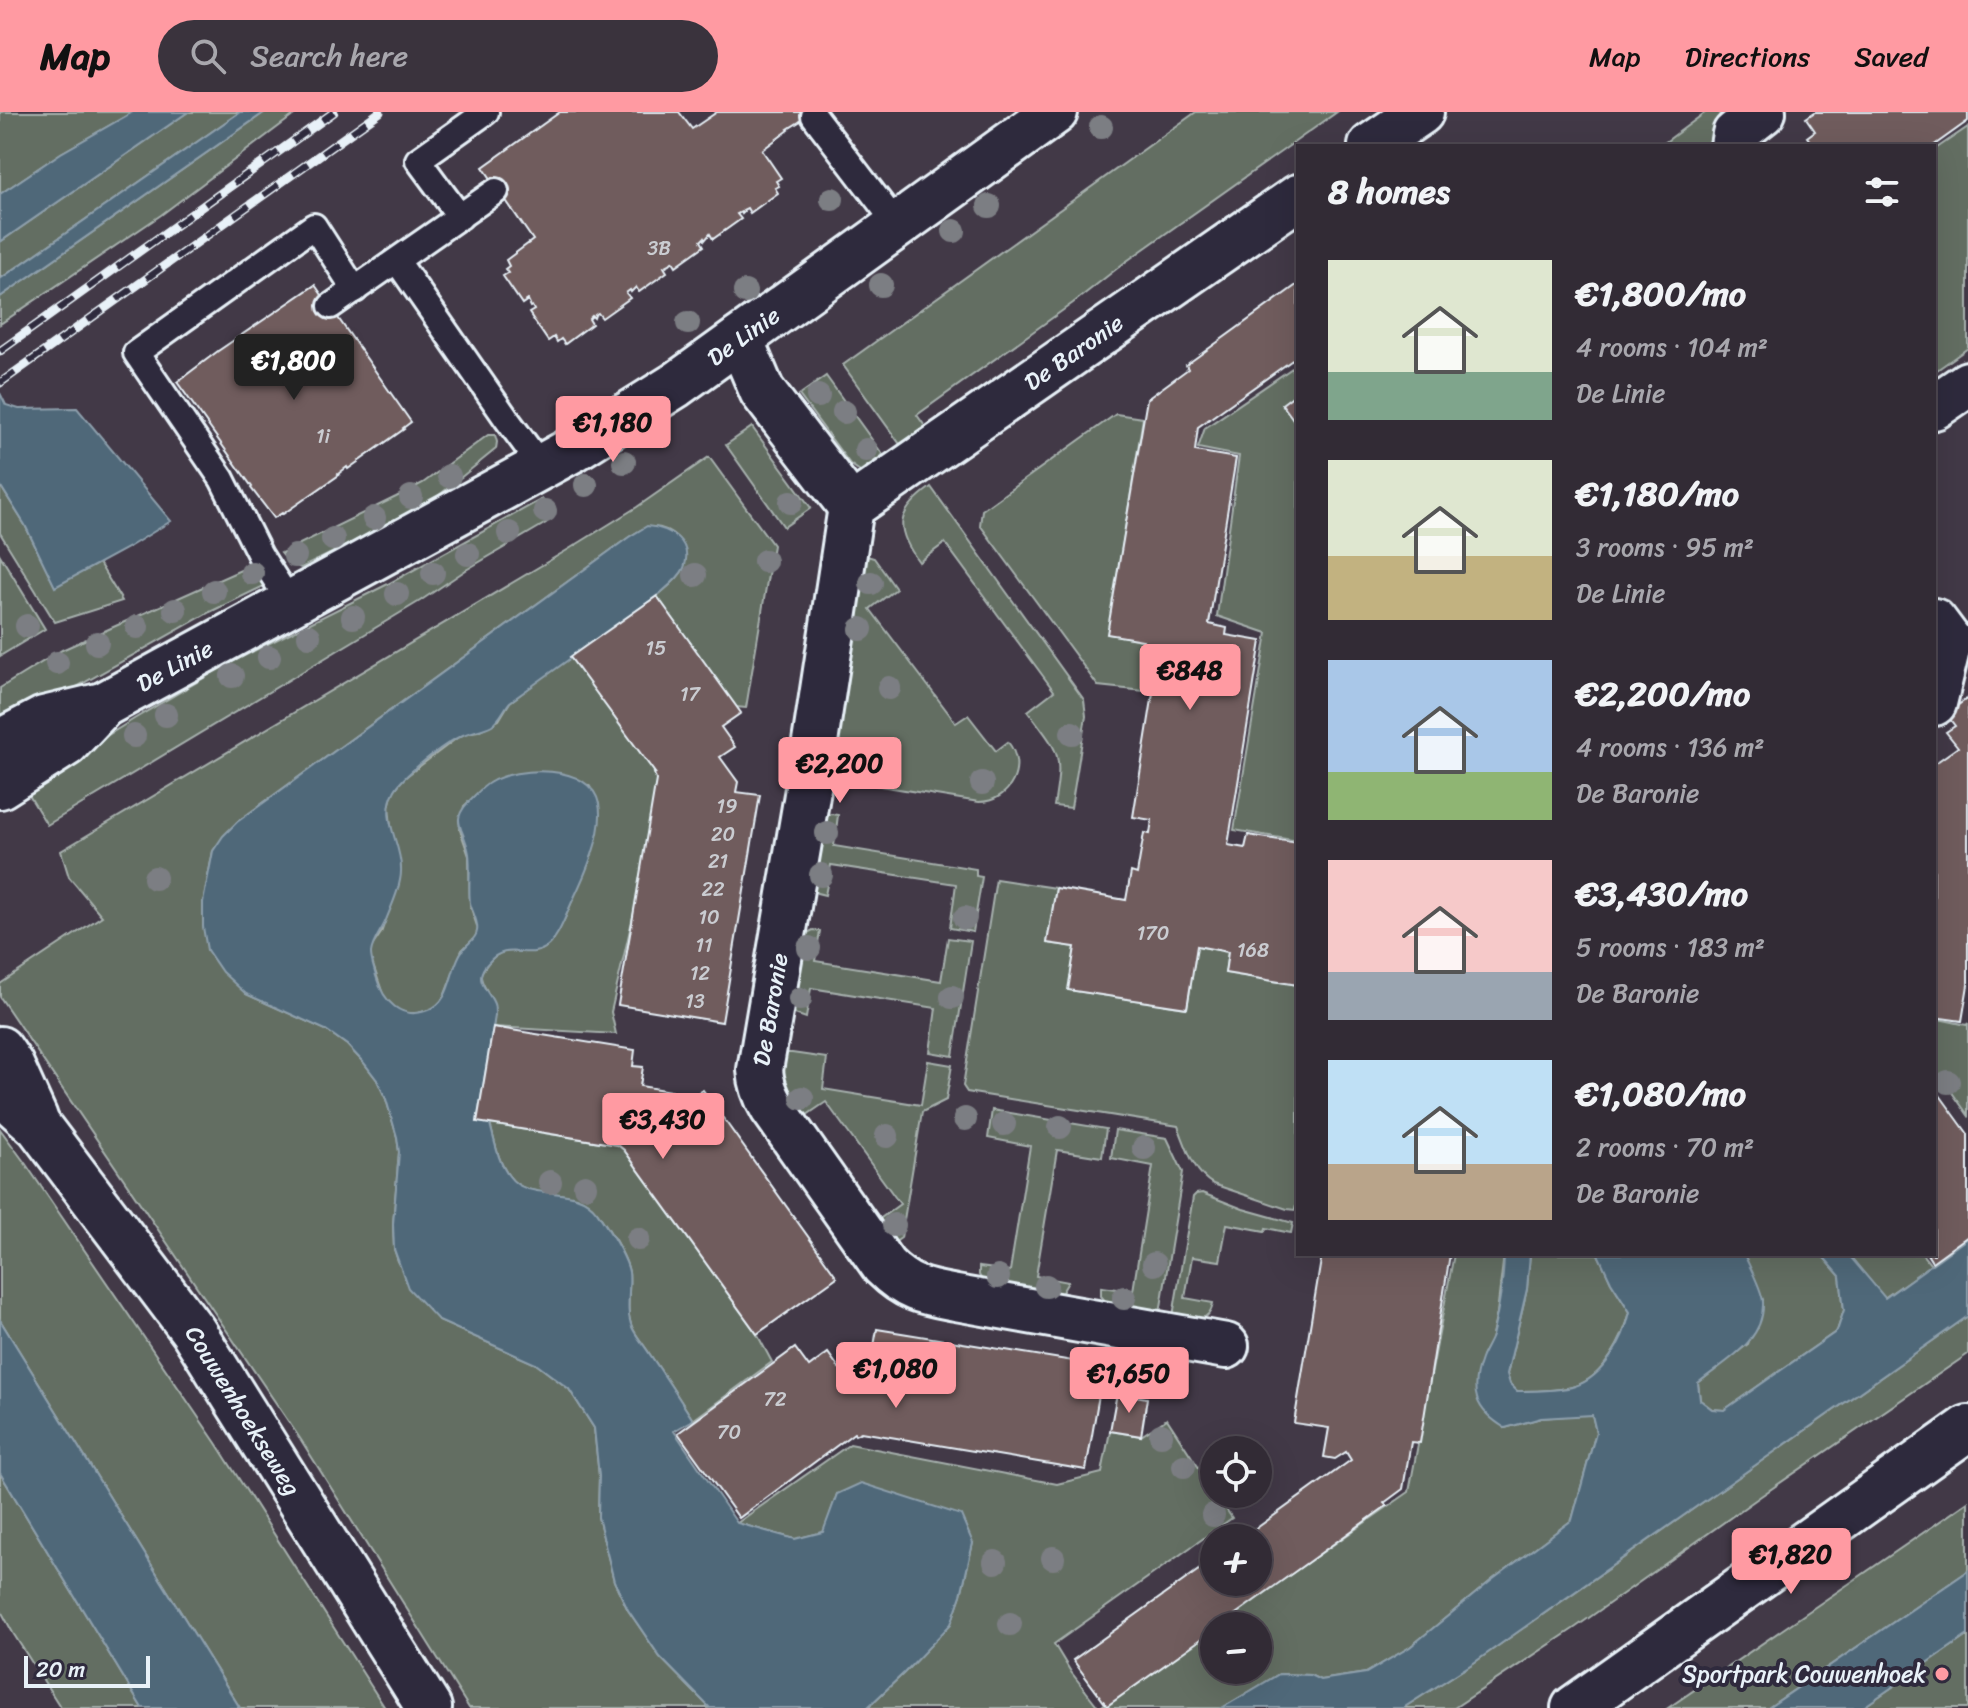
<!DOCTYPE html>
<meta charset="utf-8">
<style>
:root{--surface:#322b35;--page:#3a333d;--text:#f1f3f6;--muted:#a8a7ad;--line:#4d4750;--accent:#ff9aa2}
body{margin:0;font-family:Sriracha,sans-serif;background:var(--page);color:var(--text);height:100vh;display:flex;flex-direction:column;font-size:30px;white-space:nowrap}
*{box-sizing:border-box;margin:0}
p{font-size:26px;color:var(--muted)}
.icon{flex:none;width:44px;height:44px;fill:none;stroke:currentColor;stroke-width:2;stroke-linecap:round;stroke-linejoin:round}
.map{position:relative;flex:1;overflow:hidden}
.side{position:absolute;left:1296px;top:32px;width:640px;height:1112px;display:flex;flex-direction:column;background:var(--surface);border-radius:0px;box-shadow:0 8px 32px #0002,0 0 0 2px var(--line)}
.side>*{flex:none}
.fabs{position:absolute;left:1200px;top:1324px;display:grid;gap:16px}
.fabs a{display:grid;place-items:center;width:72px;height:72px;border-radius:50%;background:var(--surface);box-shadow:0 8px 32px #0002,0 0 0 2px var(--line);font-size:40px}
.scale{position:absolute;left:24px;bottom:20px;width:126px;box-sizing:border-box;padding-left:8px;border:4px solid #e8f1f8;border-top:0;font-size:22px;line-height:28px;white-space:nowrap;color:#e8f1f8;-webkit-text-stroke:6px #2f2a3d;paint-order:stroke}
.price{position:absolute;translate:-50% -68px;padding:0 18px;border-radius:8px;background:var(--accent);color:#111;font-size:26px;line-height:52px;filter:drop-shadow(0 2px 4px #0008)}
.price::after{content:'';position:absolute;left:50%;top:48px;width:24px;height:18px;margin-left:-12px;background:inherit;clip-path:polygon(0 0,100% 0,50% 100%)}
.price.selected{background:#222;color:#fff}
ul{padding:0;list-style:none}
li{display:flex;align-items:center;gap:24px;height:200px;padding:0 32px}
li span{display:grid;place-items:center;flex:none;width:224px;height:160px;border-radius:0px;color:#555}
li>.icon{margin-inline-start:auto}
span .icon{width:96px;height:96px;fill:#fffc;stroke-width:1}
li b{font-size:34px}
h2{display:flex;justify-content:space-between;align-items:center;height:96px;padding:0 32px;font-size:34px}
header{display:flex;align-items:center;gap:48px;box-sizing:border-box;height:112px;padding:0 40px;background:var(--accent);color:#111}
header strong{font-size:38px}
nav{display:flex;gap:44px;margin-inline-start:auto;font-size:28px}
.search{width:560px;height:72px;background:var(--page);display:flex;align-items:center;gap:20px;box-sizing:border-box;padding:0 28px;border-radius:44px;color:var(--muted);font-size:30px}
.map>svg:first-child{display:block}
</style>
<header>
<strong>Map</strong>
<div class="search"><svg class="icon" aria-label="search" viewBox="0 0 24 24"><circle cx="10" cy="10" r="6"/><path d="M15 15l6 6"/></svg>Search here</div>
<nav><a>Map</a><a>Directions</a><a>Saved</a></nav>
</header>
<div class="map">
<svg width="1968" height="1596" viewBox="0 0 1968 1596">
<rect width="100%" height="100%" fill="#423947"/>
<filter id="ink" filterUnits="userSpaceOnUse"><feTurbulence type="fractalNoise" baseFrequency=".0125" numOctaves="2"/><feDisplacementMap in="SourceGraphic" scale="16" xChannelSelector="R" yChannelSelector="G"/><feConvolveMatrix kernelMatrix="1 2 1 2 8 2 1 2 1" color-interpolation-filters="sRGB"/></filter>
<g filter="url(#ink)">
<g fill="#636e62" stroke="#a6b0ad" stroke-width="2">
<polygon points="0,0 133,0 61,41 0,82"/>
<polygon points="188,0 240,0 0,167 0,130"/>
<polygon points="265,0 298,0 161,103 0,212 0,185"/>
<polygon points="1196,0 1337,0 1124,151 1073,191 917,303 927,317 902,335 843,253"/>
<polygon points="1706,0 1720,0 1713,34 1660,34"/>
<polygon points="1968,15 1968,236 1934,260 1934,38"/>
<polygon points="1298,252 1298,729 1234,718 1267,521 1217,504 1239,344 1198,336 1205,316"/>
<polygon points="826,264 883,343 860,359 850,352 799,283"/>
<polygon points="1116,302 1143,306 1108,522 1143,528 1142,536 1160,538 1153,580 1098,574 980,413 982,398"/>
<polygon points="752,315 811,396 784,415 726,333"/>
<polygon points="488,323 495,323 497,330 496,337 422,397 301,456 290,452 281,441 396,385 423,371"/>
<path d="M709 345 773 433 746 596 736 595 657 484C666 476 678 468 683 457 693 436 673 414 651 415 643 415 636 421 629 425L237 710 213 739 203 791 246 882 326 918 347 933 364 951 377 968 386 987 397 1025 399 1040 393 1112 394 1137 398 1149 439 1209 536 1252 569 1277 594 1316 599 1364 598 1405 614 1469 628 1498 660 1545 710 1596H469L301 1328 0 885V872L102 804 69 765 61 739 569 437 637 395Z"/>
<polygon points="0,373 25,413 55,474 99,451 122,489 55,510 0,421"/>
<path d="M931 375 1084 588 1086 604 1071 696 1054 694C1063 640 1060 642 1028 599L1054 579 945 431 919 450C894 416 896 400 931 375Z"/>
<polygon points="542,387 553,405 546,411 466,458 420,489 47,713 24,675 134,607 226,553 390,471"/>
<polygon points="0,443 45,517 0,544"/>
<path d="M867 444 874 446 896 477 870 497 956 611 968 603 996 639 1008 630C1028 655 1010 690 979 690L843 668 836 666 831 660 864 445Z"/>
<polygon points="254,452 266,473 210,500 0,618 0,576 62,538"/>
<path d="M570 545 664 670 611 900 616 922 493 915C495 902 491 891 487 879 484 873 480 869 481 862 482 858 486 854 488 851 508 826 532 851 549 832 574 805 589 729 599 692L589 673 491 670 464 694 460 718 469 744 470 793 478 817 475 826 462 838 442 890 432 897 418 901H407L397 898 384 885 371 847V836L381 821 391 793 401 757 392 723 389 695 393 680 404 666 457 626 466 621 478 619 499 608 510 590Z"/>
<polygon points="831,702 838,703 834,734 976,757 976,764 982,765 973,820 950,816 956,772 831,753 825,783 817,781 811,776 825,704"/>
<path d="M996 767 1056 776 1047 831 1075 835 1069 878 1187 896 1197 834 1228 840 1225 861 1298 873V1085L1295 1098 1287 1097 1213 1072C1193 1061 1186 1033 1178 1014L967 980 963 974Z"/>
<polygon points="813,818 820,819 815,849 941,869 948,826 971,829 953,944 930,940 936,896 811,876 806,906 792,901 802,824"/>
<polygon points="1934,906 1967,913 1968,911 1968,1003 1934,955"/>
<polygon points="784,941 792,941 827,946 823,977 921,993 928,949 952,953 946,988 922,1000 901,1126 891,1133 874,1111 900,1092 826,990 801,1007 778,971"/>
<polygon points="992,998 1106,1017 1102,1045 1057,1038 1036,1164 1068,1170 1061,1182 1055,1184 984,1171 979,1163 979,1155 1010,1159 1030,1034 988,1026"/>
<path d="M490 1012 617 1033 624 1038 757 1222 772 1250 693 1308C679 1286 664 1263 649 1241 644 1233 636 1224 632 1215 625 1198 631 1177 629 1160 626 1143 607 1114 597 1100 574 1070 529 1092 509 1064 498 1050 495 1030 490 1012Z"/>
<polygon points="0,1017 25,1051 216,1331 385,1596 240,1596 0,1208"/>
<polygon points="1115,1018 1167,1026 1183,1060 1160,1201 1108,1192 1101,1184 1101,1175 1133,1179 1153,1054 1111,1046"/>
<path d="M1202 1081 1243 1097 1293 1111 1291 1121 1266 1116 1265 1119 1227 1112 1220 1149 1192 1145 1185 1186 1213 1191C1209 1214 1190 1207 1173 1204L1193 1085 1196 1082Z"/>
<polygon points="1454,1142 1504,1142 1497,1201 1491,1228 1482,1245 1505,1316 1541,1306 1592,1302 1596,1320 1572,1408 1492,1468 1410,1535 1366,1561 1320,1568 1310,1563 1279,1562 1222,1596 867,1596 904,1561 951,1511 961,1483 973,1431 837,1382 824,1420 795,1427 737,1411 850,1332 1057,1372 1102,1361 1110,1319 1141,1324 1167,1307 1214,1379 1214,1382 1216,1382 1232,1406 1054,1532 1071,1560 1099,1596 1214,1516 1214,1558 1258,1558 1258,1514 1216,1514 1409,1380"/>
<path d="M1530 1142H1598L1611 1170 1630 1200C1623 1227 1604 1265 1575 1274 1561 1279 1532 1279 1517 1279L1510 1272 1507 1262 1527 1177Z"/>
<polygon points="1744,1142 1821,1142 1840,1164 1844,1198 1837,1219 1724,1298 1712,1297 1700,1288 1698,1271 1748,1232 1763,1188"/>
<polygon points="1848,1142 1922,1142 1931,1153 1884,1186"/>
<polygon points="1968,1204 1968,1242 1761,1384 1576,1515 1454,1596 1403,1596 1475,1550"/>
<polygon points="0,1361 142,1596 61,1596 13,1521 0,1497"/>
<polygon points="1968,1390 1968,1459 1768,1596 1668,1596"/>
<polygon points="1968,1523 1968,1596 1862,1596"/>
</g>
<g fill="#506879" stroke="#8d9fac" stroke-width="2">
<polygon points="133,0 188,0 0,130 0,82 61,41"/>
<polygon points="240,0 265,0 0,185 0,167"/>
<polygon points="0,281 6,293 19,297 77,296 171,409 129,435 55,475 25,413 0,373"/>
<path d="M647 414C669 416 694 429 684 456 679 467 666 476 657 484L510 590C504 597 500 608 492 613 483 618 472 619 463 623 447 630 401 664 394 680 380 706 401 730 401 756 402 772 392 793 386 808 382 818 372 830 371 841 371 849 374 856 376 864 383 889 401 909 428 898 447 891 449 871 455 854 457 849 459 842 463 838 467 831 476 828 477 819 479 810 472 800 470 791 468 775 471 758 469 742 464 712 446 711 475 683 479 679 484 674 489 671 516 654 591 651 599 692 605 720 584 765 572 790 565 805 559 826 545 836 527 848 506 829 489 850 486 853 483 856 482 860 477 871 491 882 494 892 495 894 495 902 495 904L477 1010 490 1012C495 1030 498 1050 509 1064 529 1092 574 1069 597 1100 607 1115 626 1143 629 1160 631 1177 625 1198 632 1215 636 1224 644 1233 649 1241 664 1263 679 1286 693 1308L674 1319 737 1411 795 1427 823 1420 837 1382 861 1371 961 1403 973 1431 961 1483 951 1512 904 1561 867 1596H710L660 1545 628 1498 614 1469 598 1405 599 1364 594 1316 569 1277 536 1252 439 1209 408 1176 394 1137 393 1112 399 1040 397 1025 386 987 377 968 364 951 347 933 326 918 246 882 222 860 207 838 203 815V790L213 739 223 724 237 710 629 425Z"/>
<path d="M1968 1126V1204L1475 1550 1403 1596H1222L1279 1562 1310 1563 1320 1568 1366 1561 1410 1535 1492 1468 1572 1408 1596 1320 1592 1303 1541 1306 1505 1316C1475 1298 1469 1280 1481 1247 1484 1239 1489 1232 1492 1224 1498 1201 1504 1166 1504 1142H1530L1527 1177 1507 1262 1510 1272 1517 1279C1532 1279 1561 1279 1575 1274 1604 1265 1624 1227 1630 1200L1611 1170 1598 1142H1744C1749 1154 1762 1177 1763 1190 1765 1230 1725 1249 1698 1271L1700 1288 1712 1297 1724 1298 1837 1219 1844 1198 1840 1164 1821 1142H1848L1885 1186Z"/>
<polygon points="0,1208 240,1596 142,1596 0,1361"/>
<polygon points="1968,1459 1968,1523 1862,1596 1768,1596"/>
</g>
<g fill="#705c5d" stroke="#e8f1f8" stroke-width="2">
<polygon points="560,0 679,0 692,17 717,0 815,0 788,17 789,18 762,38 781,66 776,69 779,74 775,76 778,81 750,101 747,96 743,98 744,100 742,102 741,100 737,102 741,107 713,127 710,122 705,128 704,126 701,129 704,134 676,154 673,149 670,152 664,155 667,160 639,180 636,175 631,180 630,178 626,181 630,186 602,206 598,201 595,203 594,206 592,204 589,207 592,212 565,232 561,227 557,230 554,225 548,229 529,201 534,198 532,194 530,195 529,193 530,192 528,188 522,192 503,164 508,161 505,157 509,154 506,148 533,128 483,55"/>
<polygon points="1815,0 1968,0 1968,9 1933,34 1814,34 1807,25 1815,19 1806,6"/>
<polygon points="1298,172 1298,244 1198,315 1195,339 1236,346 1209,512 1227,516 1226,523 1261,529 1228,733 1245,736 1248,723 1298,731 1298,873 1225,861 1228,840 1197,834 1187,896 1068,878 1075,835 1047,831 1056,776 1126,788 1131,760 1137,762 1144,721 1150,722 1152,708 1133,705 1160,538 1142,536 1143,528 1107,522 1147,287 1188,257 1186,253"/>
<polygon points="315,173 411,310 403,316 404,317 348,357 347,355 338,362 339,363 283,402 282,401 274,406 251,376 252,375 177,270 218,239"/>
<polygon points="1298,280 1298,314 1282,292"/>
<polygon points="657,484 741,601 721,615 735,635 720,645 738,670 736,680 760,683 722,910 618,893 656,668 654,661 655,661 570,545"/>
<polygon points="1968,586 1968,873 1962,909 1934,905 1934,652 1958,635 1946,620 1955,614 1946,602"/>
<polygon points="493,915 635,938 633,954 643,955 640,974 682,981 688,988 703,978 837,1165 757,1222 624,1038 618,1033 477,1010"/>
<polygon points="1934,975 1968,1022 1968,1124 1932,1150 1927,1142 1934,1142"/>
<polygon points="1322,1142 1450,1142 1420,1331 1411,1330 1403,1377 1384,1391 1387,1394 1385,1395 1219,1514 1214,1514 1214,1518 1107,1594 1073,1548 1214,1447 1214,1470 1258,1470 1258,1426 1243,1426 1351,1348 1346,1340 1335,1347 1324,1345 1329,1316 1294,1311"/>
<polygon points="877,1217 1104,1254 1086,1358 861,1320 855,1323 854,1321 739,1406 678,1321 795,1236 809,1255 828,1241 839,1256 864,1238 873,1240"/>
<polygon points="1117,1281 1147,1286 1141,1324 1110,1319"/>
</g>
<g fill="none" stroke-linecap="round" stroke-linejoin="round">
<g stroke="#e8f1f8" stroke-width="30">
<g id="lane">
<polyline points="814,4 898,114"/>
<polyline points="460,105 418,48 486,0"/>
<polyline points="397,149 506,306 542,355"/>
<polyline points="331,194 496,79"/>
<polyline points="291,492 260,443 222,367 136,241 314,114 355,178"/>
</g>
</g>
<g stroke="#e8f1f8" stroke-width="50">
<g id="street">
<polyline points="1371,34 1421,0"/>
<polyline points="1733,34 1735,22 1763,0"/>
<polyline points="740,227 762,279 851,395"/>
<polyline points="1934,295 1968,272"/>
<polyline points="1934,509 1949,529 1934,591"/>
<path id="s1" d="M0 630 44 607 103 593 572 338 676 273 1055 0"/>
<polyline points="0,674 66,632 103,593"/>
<path id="s2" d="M1226 1234 956 1186C924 1180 908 1178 884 1154L772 995C765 983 761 972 760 958L807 683 851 395 1298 85"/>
</g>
</g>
<g stroke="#e8f1f8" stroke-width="50">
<g id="secondary">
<polyline points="0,937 11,953 35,1006"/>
<path id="s3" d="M0 980 39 1015 193 1219 429 1596"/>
<polyline points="1574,1596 1968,1316"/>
</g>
</g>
<use href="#lane" stroke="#2f2a3d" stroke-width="24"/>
<use href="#street" stroke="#2f2a3d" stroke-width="44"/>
<use href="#secondary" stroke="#2f2a3d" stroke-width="44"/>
<g stroke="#e8f1f8" stroke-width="9">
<g id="rail">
<polyline points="0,239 334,0"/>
<polyline points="0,271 380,0"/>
</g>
</g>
<use href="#rail" stroke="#2f2a3d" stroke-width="6" stroke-dasharray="18" stroke-linecap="butt"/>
</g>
<g fill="#7c7e83">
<circle cx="1101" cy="15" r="12"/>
<circle cx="832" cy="87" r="12"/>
<circle cx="989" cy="94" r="12"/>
<circle cx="954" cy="119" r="12"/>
<circle cx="881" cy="173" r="12"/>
<circle cx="745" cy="180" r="12"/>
<circle cx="688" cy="211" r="12"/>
<circle cx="818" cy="284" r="12"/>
<circle cx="844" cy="300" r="12"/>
<circle cx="866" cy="338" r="12"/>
<circle cx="624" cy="350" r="12"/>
<circle cx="449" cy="364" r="12"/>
<circle cx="586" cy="373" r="12"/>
<circle cx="411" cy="385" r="12"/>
<circle cx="791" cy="390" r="12"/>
<circle cx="545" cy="399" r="12"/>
<circle cx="374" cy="406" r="12"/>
<circle cx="509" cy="421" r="12"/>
<circle cx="333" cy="427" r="12"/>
<circle cx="468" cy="442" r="12"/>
<circle cx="295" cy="444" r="12"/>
<circle cx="765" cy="449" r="12"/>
<circle cx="252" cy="461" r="12"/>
<circle cx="433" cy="461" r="12"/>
<circle cx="695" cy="463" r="12"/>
<circle cx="871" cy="471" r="12"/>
<circle cx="214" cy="479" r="12"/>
<circle cx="397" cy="482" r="12"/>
<circle cx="175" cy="498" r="12"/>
<circle cx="353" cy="505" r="12"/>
<circle cx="27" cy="514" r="12"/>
<circle cx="137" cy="515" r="12"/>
<circle cx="861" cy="517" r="12"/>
<circle cx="309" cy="524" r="12"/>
<circle cx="97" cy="531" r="12"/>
<circle cx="269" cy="545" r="12"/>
<circle cx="57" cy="551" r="12"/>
<circle cx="232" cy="564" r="12"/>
<circle cx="889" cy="576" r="12"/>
<circle cx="166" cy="603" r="12"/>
<circle cx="1072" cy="621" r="12"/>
<circle cx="134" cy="624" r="12"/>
<circle cx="982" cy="671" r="12"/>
<circle cx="827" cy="721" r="12"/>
<circle cx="821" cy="763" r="12"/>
<circle cx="155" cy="766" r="12"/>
<circle cx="965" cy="806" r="12"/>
<circle cx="809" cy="836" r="12"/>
<circle cx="952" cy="885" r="12"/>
<circle cx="800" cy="887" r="12"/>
<circle cx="1948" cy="970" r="12"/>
<circle cx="802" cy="986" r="12"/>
<circle cx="965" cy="1007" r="12"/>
<circle cx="1004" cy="1012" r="12"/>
<circle cx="1060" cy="1015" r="12"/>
<circle cx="887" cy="1024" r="12"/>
<circle cx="1144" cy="1036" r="12"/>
<circle cx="550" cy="1070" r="12"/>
<circle cx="585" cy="1074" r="12"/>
<circle cx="894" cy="1113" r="12"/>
<circle cx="638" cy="1127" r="12"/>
<circle cx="1154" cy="1152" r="12"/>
<circle cx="998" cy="1165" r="12"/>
<circle cx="1046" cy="1174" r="12"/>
<circle cx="1124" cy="1186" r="12"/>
<circle cx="1161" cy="1323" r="12"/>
<circle cx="1184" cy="1354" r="12"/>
<circle cx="1213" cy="1403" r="12"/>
<circle cx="1053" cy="1446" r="12"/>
<circle cx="995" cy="1450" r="12"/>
<circle cx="1010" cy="1512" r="12"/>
</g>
</g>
<circle fill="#ff9aa2" stroke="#2f2a3d" stroke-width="3" cx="1942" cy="1562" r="8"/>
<g text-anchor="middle" stroke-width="8" stroke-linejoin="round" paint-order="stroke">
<g font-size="20" fill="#caccd1">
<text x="659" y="143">3B</text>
<text x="323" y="331">1i</text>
<text x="656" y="543">15</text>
<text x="690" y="589">17</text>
<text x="727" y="701">19</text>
<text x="723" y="729">20</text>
<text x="718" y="756">21</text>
<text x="713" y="784">22</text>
<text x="709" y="812">10</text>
<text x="1153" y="828">170</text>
<text x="704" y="840">11</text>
<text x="1253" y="845">168</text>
<text x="700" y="868">12</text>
<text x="695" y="896">13</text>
<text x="775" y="1294">72</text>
<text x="729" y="1327">70</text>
</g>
<g font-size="24" fill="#e8f1f8" stroke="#2f2a3d">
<text dy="8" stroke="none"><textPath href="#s1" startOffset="850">De Linie</textPath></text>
<text dy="8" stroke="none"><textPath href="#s2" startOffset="1430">De Baronie</textPath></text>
<text dy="8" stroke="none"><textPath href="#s1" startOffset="192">De Linie</textPath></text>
<text dy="8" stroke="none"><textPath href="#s2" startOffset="650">De Baronie</textPath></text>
<text dy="8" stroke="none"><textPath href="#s3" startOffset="402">Couwenhoekseweg</textPath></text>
</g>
<g font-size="24" fill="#e8f1f8" stroke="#2f2a3d" text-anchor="end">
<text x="1926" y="1570">Sportpark Couwenhoek</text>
</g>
</g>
</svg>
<div class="fabs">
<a><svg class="icon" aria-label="locate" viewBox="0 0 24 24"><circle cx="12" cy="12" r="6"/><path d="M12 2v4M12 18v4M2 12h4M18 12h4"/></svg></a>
<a>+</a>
<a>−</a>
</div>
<div class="scale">20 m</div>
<b class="price selected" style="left:294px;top:290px">€1,800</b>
<b class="price" style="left:613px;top:352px">€1,180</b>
<b class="price" style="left:1190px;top:600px">€848</b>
<b class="price" style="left:840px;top:693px">€2,200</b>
<b class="price" style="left:663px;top:1049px">€3,430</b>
<b class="price" style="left:896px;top:1298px">€1,080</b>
<b class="price" style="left:1129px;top:1303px">€1,650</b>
<b class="price" style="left:1791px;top:1484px">€1,820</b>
<section class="side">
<h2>8 homes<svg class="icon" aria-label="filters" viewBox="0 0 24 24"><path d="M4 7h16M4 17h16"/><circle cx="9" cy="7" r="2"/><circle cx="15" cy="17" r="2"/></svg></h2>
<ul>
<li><span style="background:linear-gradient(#dfe7d0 70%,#7fa58c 0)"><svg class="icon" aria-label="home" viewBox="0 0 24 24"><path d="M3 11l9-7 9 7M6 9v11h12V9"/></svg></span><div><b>€1,800/mo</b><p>4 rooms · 104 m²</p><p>De Linie</p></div></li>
<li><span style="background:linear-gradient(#dfe7d0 60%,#c2b280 0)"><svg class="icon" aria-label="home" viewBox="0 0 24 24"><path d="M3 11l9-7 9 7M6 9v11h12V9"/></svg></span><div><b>€1,180/mo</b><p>3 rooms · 95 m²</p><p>De Linie</p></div></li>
<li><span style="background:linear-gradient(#a9c7e8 70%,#8fb573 0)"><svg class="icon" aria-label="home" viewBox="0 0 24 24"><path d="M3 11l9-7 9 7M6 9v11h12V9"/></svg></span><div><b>€2,200/mo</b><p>4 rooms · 136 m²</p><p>De Baronie</p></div></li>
<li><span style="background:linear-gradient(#f6c9c9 70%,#9aa5b1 0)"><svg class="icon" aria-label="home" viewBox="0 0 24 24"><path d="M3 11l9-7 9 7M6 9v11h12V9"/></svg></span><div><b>€3,430/mo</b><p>5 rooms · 183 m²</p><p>De Baronie</p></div></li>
<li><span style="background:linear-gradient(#bfe0f5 65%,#b9a48a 0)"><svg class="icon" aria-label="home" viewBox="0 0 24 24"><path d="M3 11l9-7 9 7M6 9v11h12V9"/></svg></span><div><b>€1,080/mo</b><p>2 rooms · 70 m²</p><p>De Baronie</p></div></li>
</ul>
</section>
</div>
